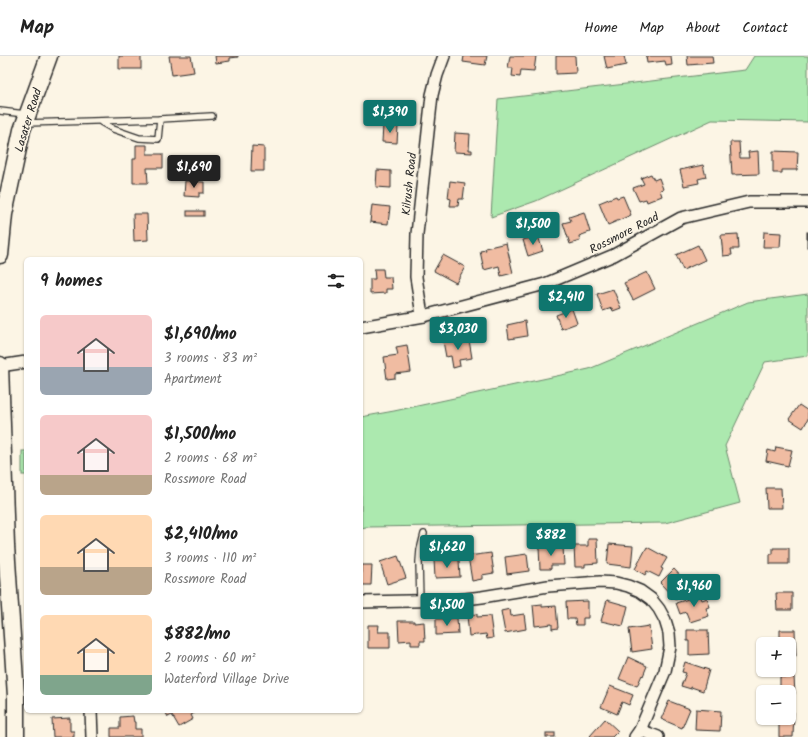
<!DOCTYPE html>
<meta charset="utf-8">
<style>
:root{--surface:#fff;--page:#f2f2f2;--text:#222;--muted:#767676;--line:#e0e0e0;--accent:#0f766e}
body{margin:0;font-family:Kalam,sans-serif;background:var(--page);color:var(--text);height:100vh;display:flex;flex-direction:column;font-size:15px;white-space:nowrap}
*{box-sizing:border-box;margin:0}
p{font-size:13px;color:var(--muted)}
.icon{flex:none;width:22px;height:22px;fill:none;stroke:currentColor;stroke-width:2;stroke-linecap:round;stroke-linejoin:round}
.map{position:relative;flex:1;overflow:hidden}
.panel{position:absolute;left:24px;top:201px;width:339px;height:456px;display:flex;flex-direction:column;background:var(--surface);border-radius:6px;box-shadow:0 1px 3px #0004}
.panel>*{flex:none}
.buttons{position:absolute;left:756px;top:581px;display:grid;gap:8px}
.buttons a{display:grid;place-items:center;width:40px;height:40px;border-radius:6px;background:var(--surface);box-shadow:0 1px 3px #0004;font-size:20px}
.price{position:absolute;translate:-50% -34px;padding:0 9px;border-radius:4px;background:var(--accent);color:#fff;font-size:13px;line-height:26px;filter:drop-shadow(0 1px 2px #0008)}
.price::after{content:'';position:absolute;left:50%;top:24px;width:12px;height:9px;margin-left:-6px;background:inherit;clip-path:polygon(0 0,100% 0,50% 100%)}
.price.selected{background:#222;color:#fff}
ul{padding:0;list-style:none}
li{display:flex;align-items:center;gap:12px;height:100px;padding:0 16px}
li span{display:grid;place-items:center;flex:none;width:112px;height:80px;border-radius:6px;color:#555}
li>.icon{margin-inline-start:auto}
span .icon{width:48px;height:48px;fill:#fffc;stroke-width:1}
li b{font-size:17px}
h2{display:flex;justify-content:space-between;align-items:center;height:48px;padding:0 16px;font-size:17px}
header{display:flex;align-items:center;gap:24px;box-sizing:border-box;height:56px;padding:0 20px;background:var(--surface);border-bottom:1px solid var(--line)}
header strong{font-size:19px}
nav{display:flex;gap:22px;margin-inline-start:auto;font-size:14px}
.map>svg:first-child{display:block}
</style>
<header>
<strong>Map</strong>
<nav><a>Home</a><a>Map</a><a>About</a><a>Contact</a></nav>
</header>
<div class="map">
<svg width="808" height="681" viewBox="0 0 808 681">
<rect width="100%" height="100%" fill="#fcf5e5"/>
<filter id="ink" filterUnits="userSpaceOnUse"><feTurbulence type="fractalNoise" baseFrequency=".025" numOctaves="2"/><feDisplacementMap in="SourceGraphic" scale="8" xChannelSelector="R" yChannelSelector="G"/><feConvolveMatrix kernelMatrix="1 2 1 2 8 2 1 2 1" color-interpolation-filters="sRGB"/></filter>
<g filter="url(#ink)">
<g fill="#ace9af" stroke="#6c8a6d">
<polygon points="754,0 808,0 808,66 712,64 536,145 491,161 498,43 745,14"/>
<polygon points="808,238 808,300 765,306 725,390 740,447 665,467 366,471 361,472 361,361 394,355 589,313 748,246"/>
<rect x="22" y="395" width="4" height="24"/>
</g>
<g fill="#f0bca2" stroke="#2b2b2b">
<rect x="119" y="0" width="22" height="13"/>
<polygon points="169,0 191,0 194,16 172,19"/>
<polygon points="215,0 238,0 238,1 230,2 230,5 216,7"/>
<polygon points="464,0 487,0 485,9 463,6"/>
<polygon points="510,0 536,0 534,15 521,14 520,21 512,20 513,12 508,12"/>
<polygon points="556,0 575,0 576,17 556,18"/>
<polygon points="604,0 624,0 626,9 607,13"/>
<polygon points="646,0 671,0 672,9 666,10 665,5 647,7"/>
<polygon points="687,0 712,0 713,7 688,9"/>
<polygon points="383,69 398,70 397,87 382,86"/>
<polygon points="455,77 470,78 469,94 472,94 472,97 454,96"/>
<polygon points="730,86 739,86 740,102 749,102 748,96 758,95 759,118 732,119"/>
<polygon points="136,89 147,89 147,98 163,98 163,112 147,112 148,127 133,127 133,103 136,103"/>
<polygon points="252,90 264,91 264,115 251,115"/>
<polygon points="773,95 798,96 797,114 782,114 782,117 773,117"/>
<polygon points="703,109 706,121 698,123 699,127 684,130 680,114"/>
<polygon points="377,114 391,115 391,132 376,131"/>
<polygon points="651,118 654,124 659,122 663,133 660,134 662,140 647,146 646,143 639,145 633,132 644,128 641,122"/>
<polygon points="185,125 204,126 204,137 199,137 199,141 184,140"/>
<polygon points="450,125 465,127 463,143 459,143 458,150 450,150 451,143 448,142"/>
<polygon points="616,140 617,142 623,140 631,159 608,169 599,147"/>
<polygon points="372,149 390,151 388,168 370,166"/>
<rect x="187" y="155" width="17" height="5"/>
<polygon points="584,156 590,176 579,180 580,185 570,188 563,167 571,165 569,161"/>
<polygon points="133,158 147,158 148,184 134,185"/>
<polygon points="764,176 781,177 780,191 763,191"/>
<rect x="807" y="176" width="1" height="15"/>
<polygon points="738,178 739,193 731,193 732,199 723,200 721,179"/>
<polygon points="538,180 543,195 528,200 523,184"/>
<polygon points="506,187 513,217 501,220 499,210 484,214 480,195 486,194 485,192"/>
<polygon points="698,189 705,204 683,214 676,199"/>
<polygon points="443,199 465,211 456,227 434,215"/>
<polygon points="374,213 383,213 384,221 391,221 392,233 386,233 386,237 370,238 370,223 375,223"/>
<polygon points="647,216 655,233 633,244 624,227"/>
<polygon points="613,233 621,252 613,255 612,252 603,255 597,238"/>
<polygon points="572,253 577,267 561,273 556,259"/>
<polygon points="525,265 527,280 509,283 507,269"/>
<polygon points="454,283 455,286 469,284 472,302 459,304 460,310 453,312 451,300 446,301 443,285"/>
<polygon points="407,289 411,316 395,318 395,322 387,323 384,301 398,299 396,291"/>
<polygon points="799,349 808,355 808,363 803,372 789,363"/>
<polygon points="776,391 792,394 788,410 766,405 768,394 775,396"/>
<polygon points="766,432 781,432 782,452 767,452"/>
<polygon points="588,483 597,483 598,507 585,508 585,511 575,511 574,490 588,490"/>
<polygon points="609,488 633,490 631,511 607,508"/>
<polygon points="563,490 564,509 551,509 551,513 540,513 539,491"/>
<polygon points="647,491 667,502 661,512 663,513 659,521 647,515 645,519 635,513"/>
<polygon points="773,492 789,492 789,508 770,508 770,498 773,498"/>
<polygon points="491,497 494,517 482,519 482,523 472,525 468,500"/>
<polygon points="527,498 529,515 507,518 505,501"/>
<polygon points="398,500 406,522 387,528 380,506"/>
<polygon points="434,504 459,504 460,521 435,522"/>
<polygon points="361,509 372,509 371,529 361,529"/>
<polygon points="674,513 686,526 689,523 694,527 676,544 660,527"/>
<polygon points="776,537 792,537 792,554 777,554"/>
<polygon points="700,539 702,544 707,542 710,551 706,552 709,560 690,566 686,556 680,558 676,547"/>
<polygon points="607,544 628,550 623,570 601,565"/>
<polygon points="588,545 588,562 583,562 583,569 576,569 575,563 567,563 566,546"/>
<polygon points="542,548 542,551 556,550 558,572 552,573 552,568 535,570 533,549"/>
<polygon points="510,553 511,560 524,558 526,573 505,577 501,555"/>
<polygon points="477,558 477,561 490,560 493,582 487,583 486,578 469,580 467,559"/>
<polygon points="457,562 458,578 436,579 436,563"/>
<polygon points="398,565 414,565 414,567 424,566 425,585 420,585 420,589 411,589 411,584 399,585"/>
<polygon points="368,569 379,569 378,576 390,576 390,592 368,592"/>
<polygon points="649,570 652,593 632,596 629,573"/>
<polygon points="687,574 708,574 709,598 689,599 689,585 687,585"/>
<polygon points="780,574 795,574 796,600 789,600 789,588 780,588"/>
<polygon points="628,601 647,610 643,620 642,619 637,630 619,623"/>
<polygon points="685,606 709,614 703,635 691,631 691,633 681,630 686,617 682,616"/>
<polygon points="780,621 794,621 795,638 789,638 789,636 780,636"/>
<polygon points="610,630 633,639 629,649 622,646 617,658 601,651"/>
<polygon points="669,645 690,653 682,672 661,663"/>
<polygon points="696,653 721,655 720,675 695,674"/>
<polygon points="165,655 195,655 196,656 191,659 193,663 179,671 172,659 168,661"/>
<polygon points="789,656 794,656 793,681 779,681 779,666 773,666 773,662 789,662"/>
<polygon points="133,660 134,666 135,666 135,673 141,673 141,681 111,681 111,672 120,672 120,661"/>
<polygon points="70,662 70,675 74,675 74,681 53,681 52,663"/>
<polygon points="605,663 618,675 612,681 591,681 590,680"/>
<rect x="546" y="677" width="9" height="4"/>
</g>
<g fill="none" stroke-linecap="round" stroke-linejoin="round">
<g stroke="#2b2b2b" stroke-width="8">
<g id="lane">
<polyline points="0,55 25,58"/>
<polyline points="101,66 113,73 139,82 158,83 160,63"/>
<polyline points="26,67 160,63 212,60"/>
<polyline points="420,545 419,506 420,494 424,478"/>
</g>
</g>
<g stroke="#2b2b2b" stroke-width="14">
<g id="street">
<polyline points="424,260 421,253 416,221 417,178 432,39 437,19 444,0"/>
<polyline points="361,271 424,260 545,228 614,199 681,162 749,146 808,146"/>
<polyline points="0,310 26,306"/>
<polyline points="361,546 457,544 482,541 548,530 600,526 616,527 628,530 640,535 651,543 659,553 665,564 669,577 670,591 665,615 640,674 635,681"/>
<polyline points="91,655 92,681"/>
<polyline points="640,674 658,681"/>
</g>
</g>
<g stroke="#2b2b2b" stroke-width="19">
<g id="secondary">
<polyline points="0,199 4,158 22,74 49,0"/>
<polyline points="0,309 6,490 16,640 16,681"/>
</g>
</g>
<use href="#lane" stroke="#fcf5e5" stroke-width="5.5"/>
<use href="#street" stroke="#fcf5e5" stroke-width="11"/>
<use href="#secondary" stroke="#fcf5e5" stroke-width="16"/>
</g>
</g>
<g text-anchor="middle" stroke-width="3.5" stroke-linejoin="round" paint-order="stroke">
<g font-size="12" fill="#2b2b2b" stroke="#fcf5e5">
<text transform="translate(28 64) rotate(-73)" y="4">Lasater Road</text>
<text transform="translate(409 128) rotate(-84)" y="4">Kilrush Road</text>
<text transform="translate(624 177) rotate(-27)" y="4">Rossmore Road</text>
</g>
</g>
</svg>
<div class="buttons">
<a>+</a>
<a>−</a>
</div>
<b class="price" style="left:390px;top:78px">$1,390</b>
<b class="price selected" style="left:194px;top:133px">$1,690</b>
<b class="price" style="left:533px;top:190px">$1,500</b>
<b class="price" style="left:566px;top:263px">$2,410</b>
<b class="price" style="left:458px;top:295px">$3,030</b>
<b class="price" style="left:551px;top:501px">$882</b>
<b class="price" style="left:447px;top:513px">$1,620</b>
<b class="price" style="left:694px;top:552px">$1,960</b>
<b class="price" style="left:447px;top:571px">$1,500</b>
<section class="panel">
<h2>9 homes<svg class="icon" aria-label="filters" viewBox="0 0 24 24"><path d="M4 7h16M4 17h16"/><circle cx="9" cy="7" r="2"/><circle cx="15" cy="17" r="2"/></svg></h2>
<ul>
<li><span style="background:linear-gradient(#f6c9c9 65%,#9aa5b1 0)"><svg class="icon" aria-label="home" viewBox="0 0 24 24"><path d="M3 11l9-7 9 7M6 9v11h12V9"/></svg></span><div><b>$1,690/mo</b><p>3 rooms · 83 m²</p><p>Apartment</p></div></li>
<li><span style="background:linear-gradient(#f6c9c9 75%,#b9a48a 0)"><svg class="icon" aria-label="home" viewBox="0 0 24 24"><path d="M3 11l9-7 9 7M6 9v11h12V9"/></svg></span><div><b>$1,500/mo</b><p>2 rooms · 68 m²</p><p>Rossmore Road</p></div></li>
<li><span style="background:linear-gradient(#ffd9b3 65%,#b9a48a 0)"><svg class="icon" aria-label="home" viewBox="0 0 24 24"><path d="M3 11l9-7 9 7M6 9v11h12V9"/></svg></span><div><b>$2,410/mo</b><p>3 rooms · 110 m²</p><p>Rossmore Road</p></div></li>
<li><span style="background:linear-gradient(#ffd9b3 75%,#7fa58c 0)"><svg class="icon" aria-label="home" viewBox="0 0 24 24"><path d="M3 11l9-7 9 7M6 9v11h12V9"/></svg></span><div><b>$882/mo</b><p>2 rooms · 60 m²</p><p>Waterford Village Drive</p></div></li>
</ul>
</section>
</div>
